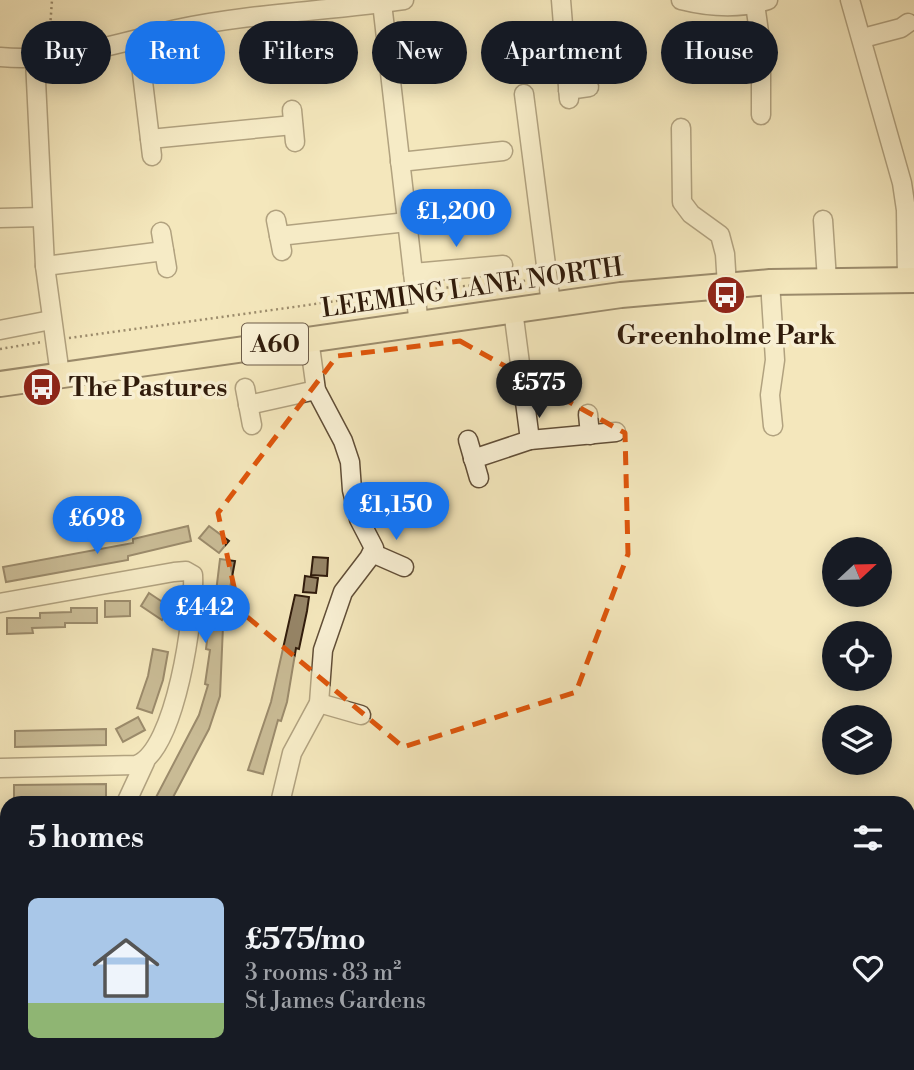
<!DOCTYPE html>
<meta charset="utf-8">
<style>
:root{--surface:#171b24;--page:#242831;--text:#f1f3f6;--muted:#9ea1a6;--accent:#1a73e8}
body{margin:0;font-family:"Libre Bodoni",serif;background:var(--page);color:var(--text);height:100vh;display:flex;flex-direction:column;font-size:26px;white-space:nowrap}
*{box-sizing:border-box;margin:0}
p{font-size:23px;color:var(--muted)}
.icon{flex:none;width:38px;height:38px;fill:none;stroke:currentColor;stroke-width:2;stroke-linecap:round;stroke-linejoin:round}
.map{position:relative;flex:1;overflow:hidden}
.details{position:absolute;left:0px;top:796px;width:915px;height:275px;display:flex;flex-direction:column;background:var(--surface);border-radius:21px 21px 0 0;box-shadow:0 4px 18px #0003}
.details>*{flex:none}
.hud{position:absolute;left:21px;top:21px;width:873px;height:63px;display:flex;gap:14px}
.needle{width:46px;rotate:68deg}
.tools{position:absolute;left:822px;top:537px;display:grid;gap:14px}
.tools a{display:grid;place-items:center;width:70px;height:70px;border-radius:50%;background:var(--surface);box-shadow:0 4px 18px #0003;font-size:35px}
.price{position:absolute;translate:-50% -60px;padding:0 16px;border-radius:24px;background:var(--accent);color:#fff;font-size:23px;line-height:46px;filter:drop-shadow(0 2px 4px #0008)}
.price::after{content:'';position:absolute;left:50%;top:42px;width:21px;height:16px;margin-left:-10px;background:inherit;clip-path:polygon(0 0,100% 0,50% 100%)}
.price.active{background:#222;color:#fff}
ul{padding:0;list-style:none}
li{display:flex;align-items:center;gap:21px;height:175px;padding:0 28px}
li span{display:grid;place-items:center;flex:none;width:196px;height:140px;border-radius:10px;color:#555}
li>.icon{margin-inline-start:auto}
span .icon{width:84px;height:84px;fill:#fffc;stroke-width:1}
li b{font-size:30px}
h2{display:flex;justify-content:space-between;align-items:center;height:84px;padding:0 28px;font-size:30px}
.chip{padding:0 24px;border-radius:32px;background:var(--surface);box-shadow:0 4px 18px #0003;font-size:24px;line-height:63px}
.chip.active{background:var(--accent);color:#fff}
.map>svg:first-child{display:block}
</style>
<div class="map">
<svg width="914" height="1070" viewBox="0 0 914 1070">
<rect width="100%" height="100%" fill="#f4e7bc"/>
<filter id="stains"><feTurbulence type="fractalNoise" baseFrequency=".00286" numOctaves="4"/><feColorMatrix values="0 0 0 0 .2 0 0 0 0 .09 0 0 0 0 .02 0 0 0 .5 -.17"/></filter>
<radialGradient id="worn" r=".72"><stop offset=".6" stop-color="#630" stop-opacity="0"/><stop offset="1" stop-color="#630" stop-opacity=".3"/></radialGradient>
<g fill="#968567" stroke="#301b0b" stroke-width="2">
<polygon points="188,526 191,541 128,556 128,560 6,582 3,567 133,543 133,539"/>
<polygon points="209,526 229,541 219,553 199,538"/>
<polygon points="313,557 328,558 327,576 311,575"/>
<polygon points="220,559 235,561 223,626 220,696 209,729 170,803 153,803 199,715 208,685 205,684 210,650 206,649 213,592 216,592"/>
<polygon points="305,576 318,578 316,593 303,592"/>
<polygon points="149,593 170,607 162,620 141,606"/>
<polygon points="295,595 309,597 307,611 299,649 296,648 287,702 281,721 278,720 263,774 248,770 271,702"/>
<polygon points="105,601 130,601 130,616 105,617"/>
<polygon points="71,608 97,608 97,623 65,623 65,627 32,628 33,633 7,634 7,618 40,618 40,613 71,612"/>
<polygon points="153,649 168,652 163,680 152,713 137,708 148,676"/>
<polygon points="138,717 145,730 123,742 116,729"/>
<polygon points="106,729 106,745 15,747 15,731"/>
<polygon points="106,784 106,799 14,800 14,785"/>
</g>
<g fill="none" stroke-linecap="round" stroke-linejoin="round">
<g stroke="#614e37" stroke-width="21">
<g id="minor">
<polyline points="561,0 569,99"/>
<path d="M681 0C709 7 741 9 768 0"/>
<polyline points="850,0 902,183 906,210 907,280"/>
<polyline points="382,3 419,325"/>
<polyline points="755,4 761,46 761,115"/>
<polyline points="863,38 901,28 908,23"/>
<polyline points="138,40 152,156"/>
<path d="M0 57C61 63 118 43 177 29 252 13 329 11 404 0"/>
<polyline points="35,60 45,266 60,375"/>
<polyline points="568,90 589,87"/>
<polyline points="524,94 551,304"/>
<polyline points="292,110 295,142"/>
<polyline points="681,128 682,202 691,214 720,235 725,254 727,286"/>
<polyline points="150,139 293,125"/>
<polyline points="400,162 503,151"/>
<polyline points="0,218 42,217"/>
<polyline points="276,220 282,251"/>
<polyline points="823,220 827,280"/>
<polyline points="161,232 167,268"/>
<polyline points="279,236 407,222"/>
<polyline points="45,266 164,251"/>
<polyline points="413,273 503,265"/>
<polyline points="770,282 775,360 770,395 773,426"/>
<polyline points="513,310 530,440"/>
<polyline points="0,330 51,320"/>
<polyline points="245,388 252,425"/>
<polyline points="248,405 316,390"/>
<polyline points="588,414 590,435"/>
<polyline points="468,440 479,478"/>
<polyline points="473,459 530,440 616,432"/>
<polyline points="372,553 404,567"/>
<path d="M0 603 174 572 186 571 193 575C195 613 176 752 136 765L0 768"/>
<polyline points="319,703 361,715"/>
<polyline points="126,803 145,762"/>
<polyline points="280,803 292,753 319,703 323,650 343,592 369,558 374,548 359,519 352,490 350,462 343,441 316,390 309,339"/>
<polyline points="0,910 7,913"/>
<polyline points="156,1064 157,1070"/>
<polyline points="219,1064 223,1070"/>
<polyline points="36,1070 41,1064"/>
</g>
</g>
<g stroke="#301b0b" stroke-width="28">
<polyline id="highway" points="0,384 621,295 770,282 914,280"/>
</g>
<g stroke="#301b0b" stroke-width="2.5" stroke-dasharray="2 3.5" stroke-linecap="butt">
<polyline points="49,42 52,0"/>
<polyline points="430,289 535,280"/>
<polyline points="69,338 402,292"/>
<polyline points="0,349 42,342"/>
</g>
<use href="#minor" stroke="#f8efd3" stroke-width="18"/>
<use href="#highway" stroke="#f4e7bc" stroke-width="24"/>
</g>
<path d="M0 0H914V1070H0ZM460 341 625 433 628 554 576 692 403 747 239 610 218 513 337 356Z" fill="#f4e7bc" fill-opacity=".55" fill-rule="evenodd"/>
<path fill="none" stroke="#df560c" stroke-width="5" stroke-dasharray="14 9" stroke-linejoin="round" d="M460 341 625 433 628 554 576 692 403 747 239 610 218 513 337 356Z"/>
<defs>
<g id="bus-disc" transform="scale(2.0125)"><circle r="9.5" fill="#8f2418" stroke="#f8efd3"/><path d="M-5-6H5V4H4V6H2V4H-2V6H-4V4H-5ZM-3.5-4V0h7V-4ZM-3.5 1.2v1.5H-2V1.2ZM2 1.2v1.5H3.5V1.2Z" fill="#fff"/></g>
</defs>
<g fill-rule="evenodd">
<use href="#bus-disc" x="726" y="295"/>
<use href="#bus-disc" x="42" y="387"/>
</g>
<g text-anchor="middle" stroke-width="7" stroke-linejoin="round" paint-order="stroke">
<rect fill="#f8efd3" stroke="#6c5b47" stroke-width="2" x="242" y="323.5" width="66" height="41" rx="5"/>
<g font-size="24" font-weight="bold" fill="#301b0b">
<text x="275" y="352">A60</text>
</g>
<g font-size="26" fill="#301b0b" stroke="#f8efd3">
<text transform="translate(472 287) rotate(-8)" y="9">LEEMING LANE NORTH</text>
</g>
<g font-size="26" font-weight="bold" fill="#301b0b" stroke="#f8efd3">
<text x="726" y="344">Greenholme Park</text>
<text x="69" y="396" text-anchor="start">The Pastures</text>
</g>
</g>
<rect width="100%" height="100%" filter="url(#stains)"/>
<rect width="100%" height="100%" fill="url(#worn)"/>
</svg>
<div class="tools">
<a><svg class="needle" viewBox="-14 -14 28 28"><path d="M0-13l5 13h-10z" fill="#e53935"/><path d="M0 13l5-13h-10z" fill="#9ea1a6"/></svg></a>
<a><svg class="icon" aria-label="locate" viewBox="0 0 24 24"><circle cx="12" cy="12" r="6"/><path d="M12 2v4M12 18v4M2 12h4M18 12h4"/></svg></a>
<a><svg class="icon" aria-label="layers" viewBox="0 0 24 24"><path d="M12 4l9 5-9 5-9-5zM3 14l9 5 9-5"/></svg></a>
</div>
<b class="price" style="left:456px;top:249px">£1,200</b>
<b class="price active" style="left:539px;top:420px">£575</b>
<b class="price" style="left:396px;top:542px">£1,150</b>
<b class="price" style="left:97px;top:556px">£698</b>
<b class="price" style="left:205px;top:645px">£442</b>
<div class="hud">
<a class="chip">Buy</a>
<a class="chip active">Rent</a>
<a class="chip">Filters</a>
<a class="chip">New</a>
<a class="chip">Apartment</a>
<a class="chip">House</a>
</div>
<section class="details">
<h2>5 homes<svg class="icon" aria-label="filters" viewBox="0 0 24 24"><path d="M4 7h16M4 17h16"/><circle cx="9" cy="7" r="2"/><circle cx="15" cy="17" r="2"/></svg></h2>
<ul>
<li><span style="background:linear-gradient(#a9c7e8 75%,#8fb573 0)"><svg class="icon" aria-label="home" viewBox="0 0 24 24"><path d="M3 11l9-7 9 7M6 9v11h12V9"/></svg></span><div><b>£575/mo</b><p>3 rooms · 83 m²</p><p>St James Gardens</p></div><svg class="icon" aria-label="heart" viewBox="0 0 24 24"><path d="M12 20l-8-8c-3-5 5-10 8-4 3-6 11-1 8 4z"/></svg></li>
</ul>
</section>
</div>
